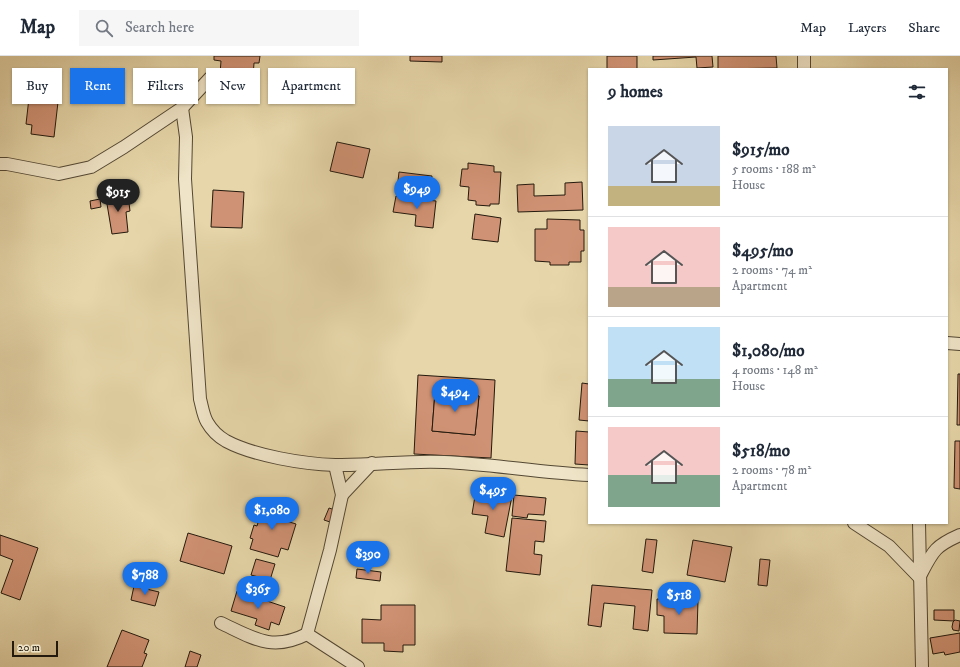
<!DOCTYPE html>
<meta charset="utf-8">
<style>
:root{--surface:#fff;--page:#f6f6f7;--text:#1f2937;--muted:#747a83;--line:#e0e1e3;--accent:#1a73e8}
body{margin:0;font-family:"IM FELL DW Pica",serif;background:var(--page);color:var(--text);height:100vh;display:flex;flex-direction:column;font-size:15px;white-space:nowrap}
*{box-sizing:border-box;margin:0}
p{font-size:13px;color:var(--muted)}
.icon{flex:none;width:22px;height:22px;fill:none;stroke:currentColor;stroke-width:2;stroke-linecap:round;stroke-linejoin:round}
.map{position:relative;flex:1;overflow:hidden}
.sheet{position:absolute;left:588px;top:12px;width:360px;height:456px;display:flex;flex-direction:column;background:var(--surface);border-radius:0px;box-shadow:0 1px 3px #0004}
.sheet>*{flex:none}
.banner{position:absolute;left:12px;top:12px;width:380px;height:36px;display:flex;gap:8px}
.scale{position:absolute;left:12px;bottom:10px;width:46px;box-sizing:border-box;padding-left:4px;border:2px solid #23190d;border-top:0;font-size:11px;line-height:14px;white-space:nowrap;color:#23190d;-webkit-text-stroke:3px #efe4c7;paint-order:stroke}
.price{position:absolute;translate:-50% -34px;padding:0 9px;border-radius:14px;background:var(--accent);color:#fff;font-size:13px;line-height:26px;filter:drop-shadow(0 1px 2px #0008)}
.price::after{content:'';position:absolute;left:50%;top:24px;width:12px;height:9px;margin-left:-6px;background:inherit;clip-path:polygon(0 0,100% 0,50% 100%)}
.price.on{background:#222;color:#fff}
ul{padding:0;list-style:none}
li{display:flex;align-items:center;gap:12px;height:100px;padding:0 20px}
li+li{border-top:1px solid var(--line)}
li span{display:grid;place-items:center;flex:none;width:112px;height:80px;border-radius:0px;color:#555}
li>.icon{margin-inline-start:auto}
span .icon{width:48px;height:48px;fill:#fffc;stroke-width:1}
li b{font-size:17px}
h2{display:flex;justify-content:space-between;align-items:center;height:48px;padding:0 20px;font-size:17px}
.chip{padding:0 14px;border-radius:0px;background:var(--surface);box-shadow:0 1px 3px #0004;font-size:14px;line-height:36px}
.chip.on{background:var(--accent);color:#fff}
header{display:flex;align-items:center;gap:24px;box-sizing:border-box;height:56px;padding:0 20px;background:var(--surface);border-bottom:1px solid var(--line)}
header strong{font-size:19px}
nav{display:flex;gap:22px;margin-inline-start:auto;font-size:14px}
.search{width:280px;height:36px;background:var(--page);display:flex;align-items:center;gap:10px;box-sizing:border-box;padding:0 14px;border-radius:0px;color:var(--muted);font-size:15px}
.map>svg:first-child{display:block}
</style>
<header>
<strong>Map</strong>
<div class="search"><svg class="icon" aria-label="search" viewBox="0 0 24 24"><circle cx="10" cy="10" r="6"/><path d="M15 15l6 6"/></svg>Search here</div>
<nav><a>Map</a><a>Layers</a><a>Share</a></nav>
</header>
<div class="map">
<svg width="960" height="611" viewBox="0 0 960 611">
<rect width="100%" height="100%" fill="#e6d6a9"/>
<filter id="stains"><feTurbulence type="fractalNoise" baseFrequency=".005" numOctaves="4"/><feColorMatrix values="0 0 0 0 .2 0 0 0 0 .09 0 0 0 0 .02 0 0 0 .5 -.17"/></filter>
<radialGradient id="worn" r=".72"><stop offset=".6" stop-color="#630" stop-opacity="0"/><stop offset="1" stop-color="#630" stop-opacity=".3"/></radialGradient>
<g fill="#d09274" stroke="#23190d" fill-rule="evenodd">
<polygon points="214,0 260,0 259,7 254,7 253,21 220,18 221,5 214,4"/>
<polygon points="410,0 442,0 442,6 410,5"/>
<rect x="607" y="0" width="30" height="13"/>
<polygon points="653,0 712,0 713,11 697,12 696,1 653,4"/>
<polygon points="718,0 776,0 777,12 718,13"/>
<polygon points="29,42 58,46 54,81 31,78 32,69 26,68"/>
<polygon points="337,86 370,93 363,122 330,115"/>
<polygon points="468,107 494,110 494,116 501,116 499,148 490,148 490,150 476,149 476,145 468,144 469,131 460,130 462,113 468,113"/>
<polygon points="399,116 432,120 430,137 397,134"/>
<polygon points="582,126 583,154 518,156 517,129 534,128 534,140 565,139 565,127"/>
<polygon points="213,134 244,136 242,172 211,171"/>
<polygon points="128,139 130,155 126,156 128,176 112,178 106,142"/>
<polygon points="396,140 436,145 433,172 415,170 416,159 393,156"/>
<polygon points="100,143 101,151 91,153 90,145"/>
<polygon points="475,158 501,162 498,186 472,183"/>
<polygon points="547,163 580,164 580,174 584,174 584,195 581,195 581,206 569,206 569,209 550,209 550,206 535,205 535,173 547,173"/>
<polygon points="958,318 960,318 960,369 957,369"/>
<path d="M418 319 495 324 491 402 414 398ZM435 336 479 340 475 379 432 375Z"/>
<polygon points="582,327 589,328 589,365 579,364"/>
<polygon points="435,336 479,340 475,379 432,375"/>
<polygon points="576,375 589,376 589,409 575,408"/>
<polygon points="955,385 960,385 960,433 954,432"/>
<polygon points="476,434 512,440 504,481 485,477 488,460 472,458"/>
<polygon points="514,439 546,442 544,459 528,458 527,462 512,460"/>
<polygon points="264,446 280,451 280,454 286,455 283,464 296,468 288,494 281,492 278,501 250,493 253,483 250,482 254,469 257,470"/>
<polygon points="329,452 338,455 333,467 324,464"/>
<polygon points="512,462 546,465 544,486 535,485 534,498 542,499 540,519 506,515"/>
<polygon points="188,477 232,490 224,518 180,505"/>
<polygon points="0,479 38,492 20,544 1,537 13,504 0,499"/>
<polygon points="646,483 657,484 653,517 642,515"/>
<polygon points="693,484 732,491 725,526 687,519"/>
<polygon points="256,503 275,508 270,524 251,519"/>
<polygon points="760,503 770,504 767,530 758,529"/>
<polygon points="357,513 381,516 380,525 356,522"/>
<polygon points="592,529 652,534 648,575 633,573 635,550 604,547 601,571 588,569"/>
<polygon points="134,530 159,536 155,550 131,544"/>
<polygon points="237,535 285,551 279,569 271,566 269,574 255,569 257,563 231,555"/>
<polygon points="657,543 698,544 697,578 664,577 664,560 657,559"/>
<polygon points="381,549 415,549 415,589 403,589 403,596 384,595 384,587 362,587 362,563 381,564"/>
<polygon points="934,554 954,554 954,565 934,564"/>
<polygon points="955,564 960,565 959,575 953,574 952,571 953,566"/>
<polygon points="122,574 149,584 144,597 147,598 142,611 107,611"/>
<polygon points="960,577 960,596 945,599 944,596 933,598 930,582"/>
<polygon points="190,595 201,599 197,611 185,611"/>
</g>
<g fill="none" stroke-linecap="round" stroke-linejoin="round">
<g stroke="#544834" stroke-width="14">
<g id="street">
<polyline points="804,13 804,0"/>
<path d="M182 52 186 81 185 123 200 343C202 350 203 359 207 366 211 373 219 381 226 385 254 400 304 408 335 409 371 410 408 404 444 406 493 408 541 417 589 419"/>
<polyline points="0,108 7,108 59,118 91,111 124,91 182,52 210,22"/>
<polyline points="947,287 960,288"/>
<polyline points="335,409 342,439 330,494 307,578 358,611"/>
<polyline points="342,439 372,407"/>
<polyline points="854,467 889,490 919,521"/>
<polyline points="919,467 922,611"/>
<path d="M921 518C933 495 935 490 960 479"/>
<path d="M221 567C253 582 272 596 307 578"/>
</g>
</g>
<use href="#street" stroke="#efe4c7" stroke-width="12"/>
</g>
<rect width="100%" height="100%" filter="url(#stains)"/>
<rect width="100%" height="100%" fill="url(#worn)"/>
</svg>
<div class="scale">20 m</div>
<b class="price" style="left:417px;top:154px">$949</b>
<b class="price on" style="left:118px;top:157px">$915</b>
<b class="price" style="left:455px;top:357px">$494</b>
<b class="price" style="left:493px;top:455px">$495</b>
<b class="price" style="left:272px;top:475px">$1,080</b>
<b class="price" style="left:368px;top:519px">$390</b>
<b class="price" style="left:145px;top:540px">$788</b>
<b class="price" style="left:258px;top:554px">$365</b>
<b class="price" style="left:679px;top:560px">$518</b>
<div class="banner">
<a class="chip">Buy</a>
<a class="chip on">Rent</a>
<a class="chip">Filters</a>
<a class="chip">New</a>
<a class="chip">Apartment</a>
</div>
<section class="sheet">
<h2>9 homes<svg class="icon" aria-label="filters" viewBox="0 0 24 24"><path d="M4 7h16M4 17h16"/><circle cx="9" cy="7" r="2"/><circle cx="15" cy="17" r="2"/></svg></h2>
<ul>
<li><span style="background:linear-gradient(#c9d6e8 75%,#c2b280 0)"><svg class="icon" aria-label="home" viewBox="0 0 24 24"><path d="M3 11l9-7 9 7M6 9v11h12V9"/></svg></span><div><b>$915/mo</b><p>5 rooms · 188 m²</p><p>House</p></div></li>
<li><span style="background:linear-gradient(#f6c9c9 75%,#b9a48a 0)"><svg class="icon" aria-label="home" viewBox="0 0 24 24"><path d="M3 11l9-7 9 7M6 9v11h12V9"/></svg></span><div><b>$495/mo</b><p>2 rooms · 74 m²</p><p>Apartment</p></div></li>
<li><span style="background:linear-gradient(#bfe0f5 65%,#7fa58c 0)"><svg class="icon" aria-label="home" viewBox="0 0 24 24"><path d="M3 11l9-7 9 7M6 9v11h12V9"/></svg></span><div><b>$1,080/mo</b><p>4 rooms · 148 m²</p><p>House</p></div></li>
<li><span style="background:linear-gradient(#f6c9c9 60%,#7fa58c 0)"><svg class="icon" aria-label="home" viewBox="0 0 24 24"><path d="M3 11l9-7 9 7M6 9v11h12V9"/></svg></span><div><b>$518/mo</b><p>2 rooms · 78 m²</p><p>Apartment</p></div></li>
</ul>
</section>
</div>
